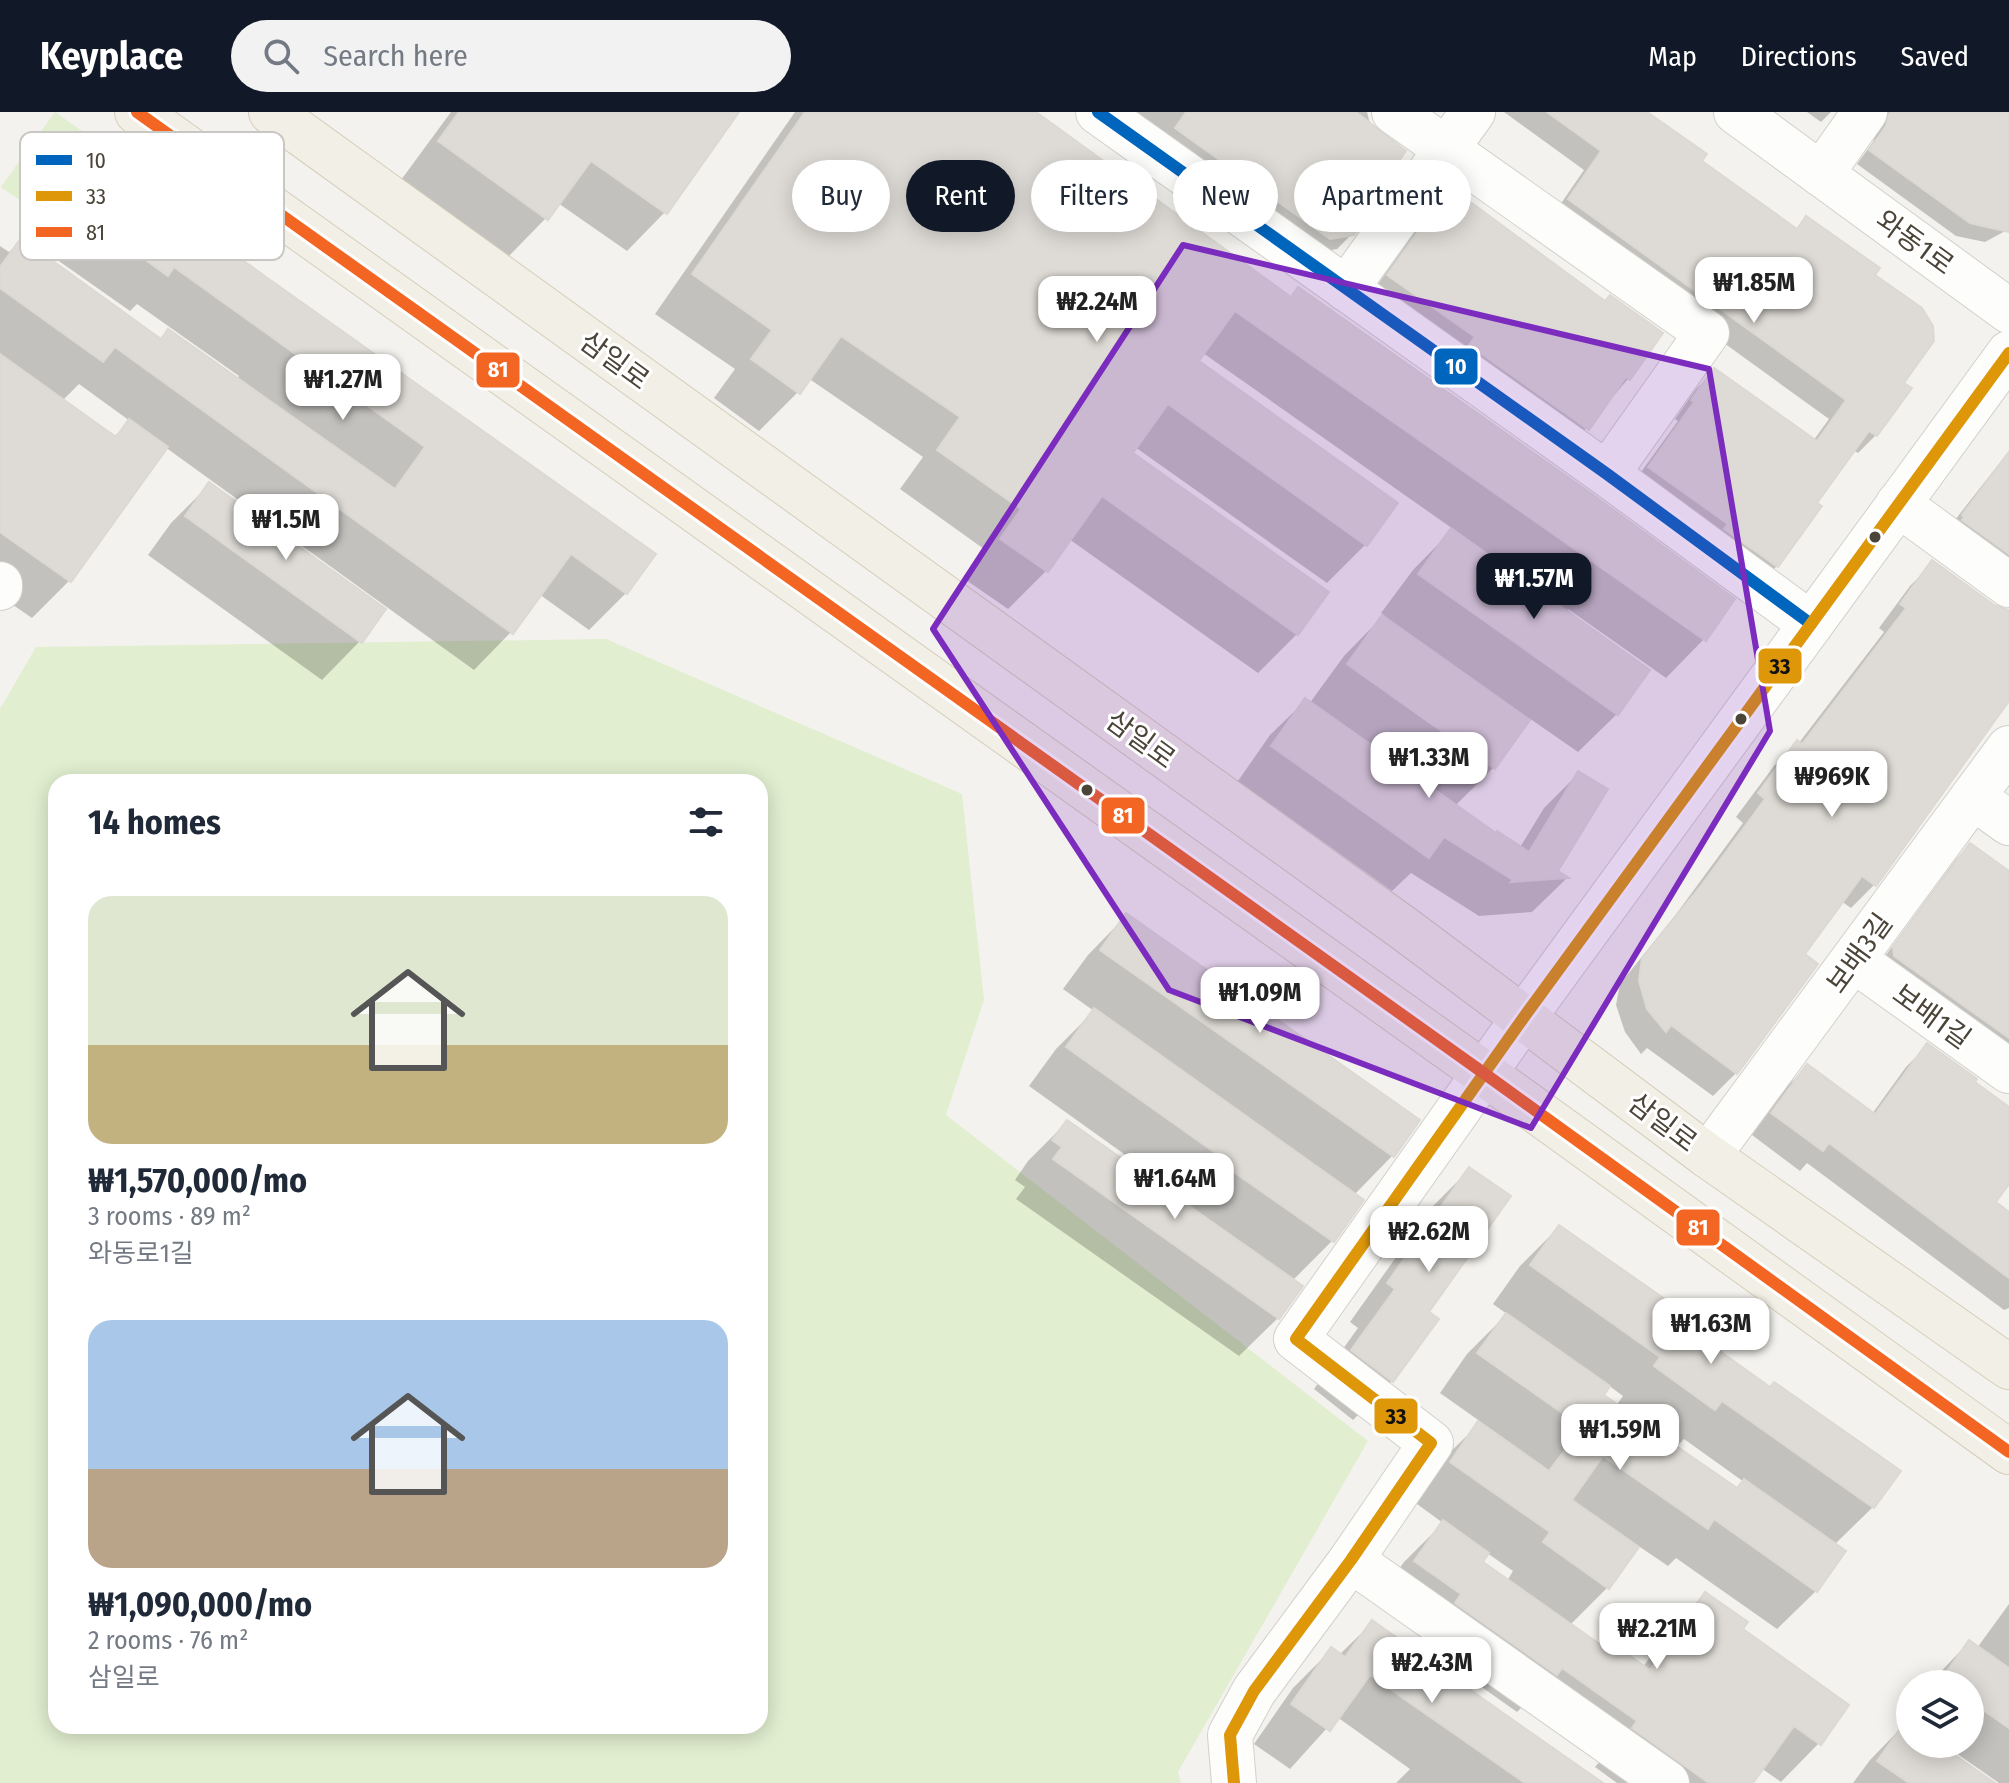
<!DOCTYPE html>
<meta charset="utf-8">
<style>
:root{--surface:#fff;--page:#f2f2f3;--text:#1f2937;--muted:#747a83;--accent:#111827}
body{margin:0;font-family:"Fira Sans Condensed","Noto Sans KR",sans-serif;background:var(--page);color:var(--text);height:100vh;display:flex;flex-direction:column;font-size:30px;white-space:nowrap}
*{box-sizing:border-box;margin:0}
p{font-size:26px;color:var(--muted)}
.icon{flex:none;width:44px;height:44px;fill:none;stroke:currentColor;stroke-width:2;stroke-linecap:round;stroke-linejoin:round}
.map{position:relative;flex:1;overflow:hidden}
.panel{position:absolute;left:48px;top:662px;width:720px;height:960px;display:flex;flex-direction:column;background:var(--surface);border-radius:24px;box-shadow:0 4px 20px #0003}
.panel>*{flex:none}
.hud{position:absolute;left:792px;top:48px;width:760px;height:72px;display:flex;gap:16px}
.buttons{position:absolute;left:1896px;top:1558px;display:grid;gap:16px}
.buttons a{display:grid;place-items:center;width:88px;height:88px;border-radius:50%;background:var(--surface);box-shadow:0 4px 20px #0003;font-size:40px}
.price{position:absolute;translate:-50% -68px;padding:0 18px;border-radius:16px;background:#fff;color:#222;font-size:26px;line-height:52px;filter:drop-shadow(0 2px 4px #0008)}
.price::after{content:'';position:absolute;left:50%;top:48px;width:24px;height:18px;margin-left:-12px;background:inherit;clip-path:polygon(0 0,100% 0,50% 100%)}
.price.active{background:var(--accent);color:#fff}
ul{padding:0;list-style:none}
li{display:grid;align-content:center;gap:16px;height:424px;padding:0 40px}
li span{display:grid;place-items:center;height:248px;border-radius:24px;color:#555}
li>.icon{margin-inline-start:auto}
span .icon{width:144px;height:144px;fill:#fffc;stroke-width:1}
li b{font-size:34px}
h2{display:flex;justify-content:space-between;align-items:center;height:96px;padding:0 40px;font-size:34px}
.tag{padding:0 28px;border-radius:36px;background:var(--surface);box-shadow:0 4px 20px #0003;font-size:28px;line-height:72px}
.tag.active{background:var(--accent);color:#fff}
header{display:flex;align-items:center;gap:48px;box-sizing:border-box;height:112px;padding:0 40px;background:var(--accent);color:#fff}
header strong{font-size:38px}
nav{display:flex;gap:44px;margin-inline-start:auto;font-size:28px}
.search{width:560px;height:72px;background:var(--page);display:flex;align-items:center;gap:20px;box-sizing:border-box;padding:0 28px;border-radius:44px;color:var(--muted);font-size:30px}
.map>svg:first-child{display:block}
</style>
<header>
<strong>Keyplace</strong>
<div class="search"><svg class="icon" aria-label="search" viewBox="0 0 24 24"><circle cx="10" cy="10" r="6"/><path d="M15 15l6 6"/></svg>Search here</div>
<nav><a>Map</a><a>Directions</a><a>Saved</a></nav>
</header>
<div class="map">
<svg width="2009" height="1671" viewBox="0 0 2009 1671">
<rect width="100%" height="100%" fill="#f4f2ee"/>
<g fill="#e1eecf" fill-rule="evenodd">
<polygon points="55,0 126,50 84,109 30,95 1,75"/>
<path d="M606 527 962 682 984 888 946 1003 1368 1329 1178 1660 1181 1671H0V597L36 535ZM56 670H760V1614H56Z"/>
</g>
<g fill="#0003" fill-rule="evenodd">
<polygon points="451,0 737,0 665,100 627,139 558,91 546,106 508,145 401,68"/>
<polygon points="795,0 1032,0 1704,527 1666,566 1568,497 1566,500 1617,602 1578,640 1529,606 1494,655 1454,695 1519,737 1544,696 1579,661 1555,760 1566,767 1532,800 1479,804 1411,761 1392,779 1238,669 1270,623 1305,589 1309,592 1344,544 1384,503 1381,501 1413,458 1453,417 1203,241 1196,250 1366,432 1327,471 1135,335 1130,342 1297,522 1258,561 1069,427 1046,459 1008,497 963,466 984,437 900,377 923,345 808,266 798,280 759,319 714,286 735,257 655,202"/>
<polygon points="1119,0 1367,0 1370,12 1363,96 1353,121 1337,137 1315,141"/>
<polygon points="1504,0 1642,0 1699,49 1795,118 1807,107 1873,163 1902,271 1876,323 1858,341 1853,338 1814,391 1777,454 1758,472 1631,374 1678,309 1675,307 1696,277 1714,259 1813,329 1829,307 1551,106 1584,58"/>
<polygon points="1807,0 1831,0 1821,10"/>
<polygon points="1872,0 2009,0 2009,117 1985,130 1956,124 1857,52 1873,30 1877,18"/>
<path d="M124 67 626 481 589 518 539 482 511 520 474 558 165 335 69 469 32 506 0 484V134L9 140 21 129 159 228 168 219 236 268 239 264 137 192 130 199 56 147 87 104ZM79 272 130 309 113 326 62 289Z"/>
<polygon points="1450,78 1628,267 1570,335 1371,182 1432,96"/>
<polygon points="2009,339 2009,479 1937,431"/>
<polygon points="209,373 360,529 322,568 148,443 171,411"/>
<polygon points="1933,451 1993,495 2009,501 2009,577 2001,600 1874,773 1851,796 1841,789 1802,842 1736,961 1713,984 1647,936 1641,942 1625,920 1616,893 1620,872 1677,801 1743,711 1736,705 1774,654 1798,632 1884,520 1879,516 1910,474"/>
<polygon points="1970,733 2009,761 2009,948 1880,851 1957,746"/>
<polygon points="1126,804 1418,1008 1392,1044 1354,1083 1361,1088 1332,1129 1292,1169 1278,1206 1239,1244 1016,1087 1025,1075 1015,1068 1028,1049 1067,1010 1183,1092 1187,1087 1029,974 1056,937 1094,899 1063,877 1088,843"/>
<polygon points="1927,934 2009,998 2009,1068 1993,1090 2009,1102 2009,1196 2004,1198 1807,1051 1800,1059 1752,1023 1786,975 1807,955 1872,1002 1906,955"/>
<polygon points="1470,1057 1426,1201 1436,1207 1392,1269 1353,1308 1314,1277 1358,1216 1350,1210 1431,1096"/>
<path d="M1559 1115 1679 1213 1873 1395 1834 1433 1816 1479 1777 1517 1676 1446 1668 1454 1637 1433 1608 1475 1570 1513 1617 1547 1643 1555 1667 1521 1705 1482 1740 1518 1819 1631 1781 1670 1761 1656 1751 1671H1617L1595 1655 1600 1649 1523 1594 1517 1600 1418 1530 1424 1521 1377 1488 1404 1450 1443 1411 1413 1389 1440 1350 1481 1310 1440 1281 1467 1242 1507 1202 1493 1192 1520 1154ZM1608 1273 1623 1284 1616 1294 1601 1283ZM1684 1327 1744 1370 1736 1378 1675 1336ZM1487 1441 1513 1459 1507 1469 1480 1450Z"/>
<polygon points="2009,1492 2009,1671 1999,1671 1943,1632 1970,1632 1970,1572 1929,1572 1969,1530 1977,1536"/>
<polygon points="1372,1511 1600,1671 1396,1671 1410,1657 1337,1605 1290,1657 1254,1632 1293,1576 1331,1538 1339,1543"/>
<polygon points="1906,1611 1910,1614 1910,1632 1936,1632 1991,1671 1853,1671 1870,1648"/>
</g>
<g fill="#dedbd6" stroke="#dcd9d4" stroke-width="2">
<polygon points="459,0 739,0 667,102 591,49 548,108 438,29"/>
<polygon points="805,0 1036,0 1291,185 1298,175 1592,382 1735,487 1706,529 1235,199 1199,249 1398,391 1367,434 1168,292 1133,341 1329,480 1298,523 1102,384 1048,460 1000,427 1021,397 937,338 960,305 841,224 800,282 751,247 772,218 692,162"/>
<polygon points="1186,0 1356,0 1406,39 1366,96 1371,99 1354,123 1330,127 1175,16"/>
<polygon points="1547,0 1647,0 1707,42 1702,49 1797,117 1806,104 1880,156 1875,163 1922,196 1933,214 1934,229 1904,271 1912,276 1877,324 1869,319 1817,391 1822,394 1778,455 1724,417 1728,412 1648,355 1694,290 1691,288 1714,256 1817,329 1846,288 1568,87 1601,39"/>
<polygon points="1890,0 2009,0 2009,120 1970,111 1869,38 1886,14"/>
<polygon points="124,64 656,442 627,482 571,442 513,522 115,235 103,250 0,176 0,155 21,126 161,227 168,217 395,377 425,335 174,155 168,164 92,109"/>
<polygon points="1450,75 1605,189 1610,183 1663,221 1630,268 1626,265 1589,318 1469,233 1475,225 1387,163"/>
<polygon points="0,242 116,325 129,307 168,335 71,470 0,420"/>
<polygon points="2009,340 2009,442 1962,408 1964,405 1962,403"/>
<polygon points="209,370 386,497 362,531 185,404"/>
<polygon points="1451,416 1650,558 1618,603 1418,462"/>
<polygon points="1932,448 1994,493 2009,498 2009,589 1876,774 1862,764 1805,842 1818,852 1737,962 1671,913 1666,920 1647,897 1639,869 1642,846 1700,775 1765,687 1758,681 1797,628 1802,632 1906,496 1900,492"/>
<polygon points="1382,503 1530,608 1495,657 1347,552"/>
<polygon points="1305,586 1496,721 1497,719 1529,740 1578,659 1608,677 1558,759 1569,766 1511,770 1513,768 1444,725 1429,746 1271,634"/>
<polygon points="1970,731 2009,759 2009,926 1894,844 1893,835"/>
<polygon points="1126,801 1420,1008 1394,1045 1100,838"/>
<polygon points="1094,896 1364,1088 1334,1130 1221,1051 1224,1047 1066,935"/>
<polygon points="1927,931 1977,967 1975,970 2009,995 2009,1072 1996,1090 2009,1100 2009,1166 1829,1031 1823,1039 1771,1001 1807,952 1875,1002"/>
<polygon points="1067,1008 1303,1174 1279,1207 1053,1047 1062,1035 1052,1028"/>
<polygon points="1469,1055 1511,1084 1429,1200 1439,1207 1393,1270 1351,1238 1395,1177 1387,1171"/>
<polygon points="1559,1113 1689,1204 1682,1212 1770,1275 1774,1270 1901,1359 1874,1396 1722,1289 1715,1298 1654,1254 1660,1245 1530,1153"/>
<polygon points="1506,1201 1610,1274 1604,1283 1685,1340 1737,1376 1744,1367 1846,1439 1817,1480 1714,1407 1708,1417 1603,1344 1572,1388 1639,1435 1609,1477 1543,1430 1550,1420 1450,1350 1478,1309 1549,1359 1582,1315 1477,1241"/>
<polygon points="1443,1408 1489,1441 1483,1450 1618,1545 1623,1539 1650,1558 1705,1480 1748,1510 1743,1517 1849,1593 1821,1633 1794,1614 1753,1671 1709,1671 1632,1616 1637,1609 1562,1556 1557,1563 1455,1491 1461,1482 1414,1449"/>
<polygon points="1372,1508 1513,1608 1603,1671 1525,1671 1370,1563 1330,1619 1291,1592 1331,1535 1345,1545"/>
<polygon points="1969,1528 2009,1556 2009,1616 1970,1589 1970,1572 1938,1572"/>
<polygon points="1910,1603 1910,1632 1939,1632 1995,1671 1909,1671 1877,1649"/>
</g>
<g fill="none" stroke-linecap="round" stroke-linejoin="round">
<g stroke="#d2d0cb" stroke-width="46">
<g id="minor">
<polyline points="1098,0 1607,362 1811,512"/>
<polyline points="1394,0 1707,221 1607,362"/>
<polyline points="1736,0 2009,199"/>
<polyline points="1821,62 1865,0"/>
<polyline points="1346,177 1473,0"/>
<polyline points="1898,392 2009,473"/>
<polyline points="0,472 0,476"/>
<polyline points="1973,685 2009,711"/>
<polyline points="1854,848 2009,959"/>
<polyline points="1708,1044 2009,636"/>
<polyline points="1351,1448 1667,1671"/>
<polyline points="1234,1671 1230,1623 1254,1579 1351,1448 1431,1331 1296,1227 1524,905 2009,241"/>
</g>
</g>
<g stroke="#d6cebb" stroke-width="46">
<g id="major">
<polyline points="137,0 1485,962 2009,1340"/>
<polyline points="271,0 1406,818 1708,1044 2009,1255"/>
</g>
</g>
<use href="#minor" stroke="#fdfdfc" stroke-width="44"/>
<use href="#major" stroke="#f2efe6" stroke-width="44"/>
<g stroke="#fff" stroke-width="18">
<polyline id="bus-1" points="1098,0 1607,362 1811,512"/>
</g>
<g stroke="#fff" stroke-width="18">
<polyline id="bus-2" points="1234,1671 1230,1623 1254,1579 1351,1448 1431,1331 1296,1227 1524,905 2009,241"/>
</g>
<g stroke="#fff" stroke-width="18">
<polyline id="bus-3" points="137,0 1485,962 2009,1340"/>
</g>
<use href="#bus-1" stroke="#0065bd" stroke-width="12"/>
<use href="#bus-2" stroke="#dd9709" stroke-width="12"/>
<use href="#bus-3" stroke="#f26522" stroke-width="12"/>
</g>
<path fill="#7b2cbf" fill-opacity="0.2" stroke="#7b2cbf" stroke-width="6" stroke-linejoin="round" d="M1183 133 1709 257 1770 619 1531 1016 1169 878 933 517Z"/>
<g fill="#4b4439" stroke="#fff" stroke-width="3">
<circle cx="1875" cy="425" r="7"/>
<circle cx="1741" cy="607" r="7"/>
<circle cx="1087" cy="678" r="7"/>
</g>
<g text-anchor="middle" stroke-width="6" stroke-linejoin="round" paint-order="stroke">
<g font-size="28" fill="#4b4439" stroke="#fff">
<text transform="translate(1915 130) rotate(36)" y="10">와동1로</text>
<text transform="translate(615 248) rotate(36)" y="10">삼일로</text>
<text transform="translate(1141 627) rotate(36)" y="10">삼일로</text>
<text transform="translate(1859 841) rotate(-54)" y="10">보배3길</text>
<text transform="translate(1932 904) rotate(36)" y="10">보배1길</text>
<text transform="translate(1663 1010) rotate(37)" y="10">삼일로</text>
</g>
</g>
<rect x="20" y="20" width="264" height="128" rx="12" fill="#fff" stroke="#c9c7c4" stroke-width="2"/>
<rect x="36" y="43" width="36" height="10" fill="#0065bd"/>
<rect x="36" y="79" width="36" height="10" fill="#dd9709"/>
<rect x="36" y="115" width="36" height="10" fill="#f26522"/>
<g font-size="22" fill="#4b4439">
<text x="86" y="56">10</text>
<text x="86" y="92">33</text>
<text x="86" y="128">81</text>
</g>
<g stroke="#fff" stroke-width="3">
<rect x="1433" y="235" width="46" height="39" rx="8" fill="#0065bd"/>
<rect x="475" y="239" width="46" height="38" rx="8" fill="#f26522"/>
<rect x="1757" y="535" width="46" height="38" rx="8" fill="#dd9709"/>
<rect x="1100" y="684" width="46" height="39" rx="8" fill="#f26522"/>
<rect x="1675" y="1096" width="46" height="39" rx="8" fill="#f26522"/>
<rect x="1373" y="1285" width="46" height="38" rx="8" fill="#dd9709"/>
</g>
<g font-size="22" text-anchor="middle" font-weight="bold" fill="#fff">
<text x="1456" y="262">10</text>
<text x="498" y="265">81</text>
<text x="1123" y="711">81</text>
<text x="1698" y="1123">81</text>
</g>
<g font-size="22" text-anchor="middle" font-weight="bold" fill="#111">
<text x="1780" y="562">33</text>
<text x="1396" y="1312">33</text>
</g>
</svg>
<div class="buttons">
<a><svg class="icon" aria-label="layers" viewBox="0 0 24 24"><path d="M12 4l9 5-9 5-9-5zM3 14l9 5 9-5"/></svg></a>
</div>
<b class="price" style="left:1754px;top:213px">₩1.85M</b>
<b class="price" style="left:1097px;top:232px">₩2.24M</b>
<b class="price" style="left:343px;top:310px">₩1.27M</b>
<b class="price" style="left:286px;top:450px">₩1.5M</b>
<b class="price active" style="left:1534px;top:509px">₩1.57M</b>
<b class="price" style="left:1429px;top:688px">₩1.33M</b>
<b class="price" style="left:1832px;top:707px">₩969K</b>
<b class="price" style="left:1260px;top:923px">₩1.09M</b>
<b class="price" style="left:1175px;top:1109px">₩1.64M</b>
<b class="price" style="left:1429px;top:1162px">₩2.62M</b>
<b class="price" style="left:1711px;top:1254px">₩1.63M</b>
<b class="price" style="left:1620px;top:1360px">₩1.59M</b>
<b class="price" style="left:1657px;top:1559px">₩2.21M</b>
<b class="price" style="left:1432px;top:1593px">₩2.43M</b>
<div class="hud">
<a class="tag">Buy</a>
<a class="tag active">Rent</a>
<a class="tag">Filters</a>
<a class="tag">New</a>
<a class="tag">Apartment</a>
</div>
<section class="panel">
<h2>14 homes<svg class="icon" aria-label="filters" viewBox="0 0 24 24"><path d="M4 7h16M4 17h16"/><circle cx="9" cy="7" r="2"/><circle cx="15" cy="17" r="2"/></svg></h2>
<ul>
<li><span style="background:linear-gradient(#dfe7d0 60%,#c2b280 0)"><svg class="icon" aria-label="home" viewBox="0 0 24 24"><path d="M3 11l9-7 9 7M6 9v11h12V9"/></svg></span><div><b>₩1,570,000/mo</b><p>3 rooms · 89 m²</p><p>와동로1길</p></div></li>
<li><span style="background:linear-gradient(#a9c7e8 60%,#b9a48a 0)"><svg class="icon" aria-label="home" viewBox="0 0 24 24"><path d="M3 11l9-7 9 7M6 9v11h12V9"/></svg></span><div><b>₩1,090,000/mo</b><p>2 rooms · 76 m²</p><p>삼일로</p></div></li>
</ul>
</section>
</div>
